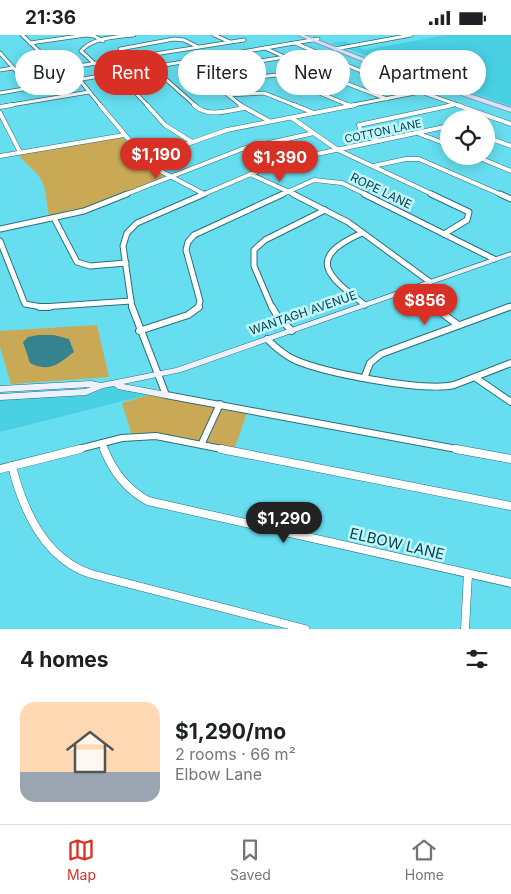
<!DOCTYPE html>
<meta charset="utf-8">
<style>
:root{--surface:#fff;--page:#f6f6f6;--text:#202124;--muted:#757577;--line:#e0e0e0;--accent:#d93025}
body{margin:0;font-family:Inter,sans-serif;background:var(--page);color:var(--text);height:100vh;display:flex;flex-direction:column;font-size:19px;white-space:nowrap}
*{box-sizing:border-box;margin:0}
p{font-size:16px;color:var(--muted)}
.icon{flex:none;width:28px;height:28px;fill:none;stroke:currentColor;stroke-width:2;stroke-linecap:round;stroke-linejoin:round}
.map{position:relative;height:594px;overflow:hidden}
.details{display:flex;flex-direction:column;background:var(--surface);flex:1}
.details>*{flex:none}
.guide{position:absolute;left:15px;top:15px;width:481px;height:45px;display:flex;gap:10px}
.controls{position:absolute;left:440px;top:75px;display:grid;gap:10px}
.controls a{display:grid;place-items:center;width:55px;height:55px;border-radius:50%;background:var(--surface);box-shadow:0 2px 12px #0003;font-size:25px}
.price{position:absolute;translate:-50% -42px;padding:0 11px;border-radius:18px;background:var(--accent);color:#fff;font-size:16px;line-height:32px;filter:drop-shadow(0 1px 2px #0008)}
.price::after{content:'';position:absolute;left:50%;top:30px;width:15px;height:11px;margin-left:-8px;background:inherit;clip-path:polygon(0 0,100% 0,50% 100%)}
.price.selected{background:#222;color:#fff}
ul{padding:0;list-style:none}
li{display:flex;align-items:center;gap:15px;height:125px;padding:0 20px}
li+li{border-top:1px solid var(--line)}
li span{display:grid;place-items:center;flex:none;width:140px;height:100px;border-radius:15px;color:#555}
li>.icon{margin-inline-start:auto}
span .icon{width:60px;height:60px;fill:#fffc;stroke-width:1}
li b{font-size:21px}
h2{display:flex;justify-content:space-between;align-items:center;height:60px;padding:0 20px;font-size:21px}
.pill{padding:0 18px;border-radius:22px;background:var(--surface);box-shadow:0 2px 12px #0003;font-size:18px;line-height:45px}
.pill.selected{background:var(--accent);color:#fff}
.status{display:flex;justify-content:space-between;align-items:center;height:35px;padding:0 25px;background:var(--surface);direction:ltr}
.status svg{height:14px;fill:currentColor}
.dock{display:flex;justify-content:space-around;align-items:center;height:70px;border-top:1px solid var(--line);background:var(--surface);font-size:14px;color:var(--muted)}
.dock a{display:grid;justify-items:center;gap:2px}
.dock .selected{color:var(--accent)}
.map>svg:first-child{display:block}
</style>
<div class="status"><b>21:36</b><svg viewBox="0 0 49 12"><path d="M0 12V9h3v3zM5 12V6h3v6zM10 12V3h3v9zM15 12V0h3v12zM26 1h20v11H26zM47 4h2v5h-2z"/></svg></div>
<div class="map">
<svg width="511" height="594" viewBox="0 0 511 594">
<rect width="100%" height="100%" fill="#66def0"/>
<g fill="#49d0e3">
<polygon points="446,0 511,0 511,71 331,8 344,6 365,15"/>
<polygon points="114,351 155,358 0,397 0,363 53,361"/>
</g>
<g fill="#c9a956">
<path d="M122 102 141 126 165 141 83 176 50 182C45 170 48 154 40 143 34 134 24 128 18 119Z"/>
<polygon points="97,290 109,342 11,349 0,312 0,296"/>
<polygon points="155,358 248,375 234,415 156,400 132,401 122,368"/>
</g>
<path fill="#34838e" d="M38 300H54L69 304 74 317C58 329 50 338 30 328L23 307 28 302Z"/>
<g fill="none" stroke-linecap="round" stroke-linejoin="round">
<g stroke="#2e6e77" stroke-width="4.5">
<g id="minor-far4">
<polyline points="22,0 59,35"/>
<polyline points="214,0 230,7"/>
<polyline points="30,8 86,0 94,1 103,6"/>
<polyline points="295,8 356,34 461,71"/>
<polyline points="265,13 327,41 387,64"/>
<polyline points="335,14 411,0"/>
<polyline points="0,18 17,37 27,39 244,5"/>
<polyline points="130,23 120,14 174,4 184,5 198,12"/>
<polyline points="186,26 242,71"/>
<path d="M95 29 81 16C93 2 117 2 134 0"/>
<polyline points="152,32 196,71"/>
<polyline points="0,35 13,33"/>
<polyline points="198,36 285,22"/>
<polyline points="79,44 101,71"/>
<polyline points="212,48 276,40 351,71"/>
<polyline points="0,58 318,4"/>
<polyline points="228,60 264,58 297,71"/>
<polyline points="5,71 89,57"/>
<polyline points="148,71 131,53 135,49 164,43"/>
<polyline points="348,71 451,51"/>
<polyline points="448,71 453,70"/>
</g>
</g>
<g stroke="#2e6e77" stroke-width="5">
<g id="minor-far3">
<polyline points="100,70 151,131 204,159"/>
<polyline points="147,70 165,90 192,107"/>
<path d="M194 70C208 83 226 76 244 73"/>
<polyline points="240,70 269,86"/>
<polyline points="294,70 314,78"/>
<polyline points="348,70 351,71"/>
<polyline points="457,70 511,89"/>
<polyline points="0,72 12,70"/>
<polyline points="0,78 20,117"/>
<polyline points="292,83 338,115 434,160"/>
<polyline points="417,98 449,110"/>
<polyline points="486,102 511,111"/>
<polyline points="378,106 360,94 359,90 453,70"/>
<polyline points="0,121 124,100"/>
<polyline points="142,121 167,116 227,95 355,70"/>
<polyline points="475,121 511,136"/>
<polyline points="373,131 406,124 419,124 502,160"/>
<polyline points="250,139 296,160"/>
<polyline points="124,160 242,114 314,98"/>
<polyline points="202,160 279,127 449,91"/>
<polyline points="281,160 314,145 342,148 367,160"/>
</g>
</g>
<g stroke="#2e6e77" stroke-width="7">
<g id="minor-far2">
<polyline points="293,159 348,187 430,247"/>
<polyline points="364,159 494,224"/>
<polyline points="431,159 469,177 467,185 444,199"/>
<polyline points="500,159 511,164"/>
<polyline points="54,183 77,227 90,231 126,228"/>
<polyline points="0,194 84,176 127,159"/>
<path d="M362 198C305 223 327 241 365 270"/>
<polyline points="0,206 25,269 42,272 131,266"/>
<polyline points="411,254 436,273"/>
<polyline points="132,273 123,211 127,198 137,188 204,159"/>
<polyline points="198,273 200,266 186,215 188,207 194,200 283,159"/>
<polyline points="272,273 254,231 254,215 265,205 325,175"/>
<polyline points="506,273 511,271"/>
</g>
</g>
<g stroke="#2e6e77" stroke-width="8">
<g id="minor-far1">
<polyline points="40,272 49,272"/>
<polyline points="132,272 166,360 462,415"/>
<polyline points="272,272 278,282 292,296"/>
<polyline points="434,272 458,290"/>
<polyline points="139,296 188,280 199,272"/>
<path d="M267 304C275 312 284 320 295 325 325 338 423 357 454 350L511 328"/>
<polyline points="365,341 370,328 381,319 509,272"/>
<polyline points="476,343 511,367"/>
<polyline points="102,408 105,415"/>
<polyline points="202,408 220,369"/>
<polyline points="75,415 122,403 156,401 227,415"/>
</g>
</g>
<g stroke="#2e6e77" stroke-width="9">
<g id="minor">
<path d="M104 414C113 437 126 454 148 466L511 548"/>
<polyline points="221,414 511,471"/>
<polyline points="456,414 511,424"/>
<path d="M12 431C23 475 45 524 91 539L305 594"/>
<polyline points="0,434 80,414"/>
<polyline points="465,594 468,539"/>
</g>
</g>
<g stroke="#2e6e77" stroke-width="1">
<polygon id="secondary" points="511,217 511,221 181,337 123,349 166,357 169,358 170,360 169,362 166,363 118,354 114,351 103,353 86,360 0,365 0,359 85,354 91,352 0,357 0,351 91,346 101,348 176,333"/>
</g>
<g stroke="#7f9dba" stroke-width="2">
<polygon id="primary" points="298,0 304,0 366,24 511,73 511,77 362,26"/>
</g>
<use href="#minor-far4" stroke="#fff" stroke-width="3"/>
<use href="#minor-far3" stroke="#fff" stroke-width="4"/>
<use href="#minor-far2" stroke="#fff" stroke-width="5"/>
<use href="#minor-far1" stroke="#fff" stroke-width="6"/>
<use href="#minor" stroke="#fff" stroke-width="8"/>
<use href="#secondary" fill="#ecf1fd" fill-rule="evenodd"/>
<use href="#primary" fill="#dae3fb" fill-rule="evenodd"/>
</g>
<g text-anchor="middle" stroke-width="5" stroke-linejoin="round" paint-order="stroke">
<g font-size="11" fill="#043d44" stroke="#c1f6fe">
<text transform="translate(383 96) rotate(-12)" y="4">COTTON LANE</text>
</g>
<g font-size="12" fill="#043d44" stroke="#c1f6fe">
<text transform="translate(381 156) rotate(26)" y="4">ROPE LANE</text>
<text transform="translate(303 278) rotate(-19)" y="4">WANTAGH AVENUE</text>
</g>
<g font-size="15" fill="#043d44" stroke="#c1f6fe">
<text transform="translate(397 509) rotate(13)" y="5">ELBOW LANE</text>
</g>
</g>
</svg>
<div class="controls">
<a><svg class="icon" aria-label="locate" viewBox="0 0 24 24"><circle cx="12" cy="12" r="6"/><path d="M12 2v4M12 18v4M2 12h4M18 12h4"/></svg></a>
</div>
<b class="price" style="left:156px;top:145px">$1,190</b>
<b class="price" style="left:280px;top:148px">$1,390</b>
<b class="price" style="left:425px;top:291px">$856</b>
<b class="price selected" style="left:284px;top:509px">$1,290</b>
<div class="guide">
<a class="pill">Buy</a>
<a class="pill selected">Rent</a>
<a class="pill">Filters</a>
<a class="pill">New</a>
<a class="pill">Apartment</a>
</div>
</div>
<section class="details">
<h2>4 homes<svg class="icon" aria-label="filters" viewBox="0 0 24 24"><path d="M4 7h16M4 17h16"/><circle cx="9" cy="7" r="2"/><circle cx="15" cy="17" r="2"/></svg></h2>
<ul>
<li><span style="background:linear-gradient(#ffd9b3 70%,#9aa5b1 0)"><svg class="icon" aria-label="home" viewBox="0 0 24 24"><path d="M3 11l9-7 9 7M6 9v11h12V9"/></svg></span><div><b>$1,290/mo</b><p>2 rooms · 66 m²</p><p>Elbow Lane</p></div></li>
</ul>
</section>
<nav class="dock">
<a class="selected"><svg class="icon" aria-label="map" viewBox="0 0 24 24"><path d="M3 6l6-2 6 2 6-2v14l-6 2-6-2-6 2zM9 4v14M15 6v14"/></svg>Map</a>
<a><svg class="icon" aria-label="saved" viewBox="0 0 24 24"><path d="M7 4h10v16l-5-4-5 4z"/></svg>Saved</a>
<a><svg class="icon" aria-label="home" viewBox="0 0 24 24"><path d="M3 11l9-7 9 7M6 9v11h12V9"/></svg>Home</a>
</nav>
